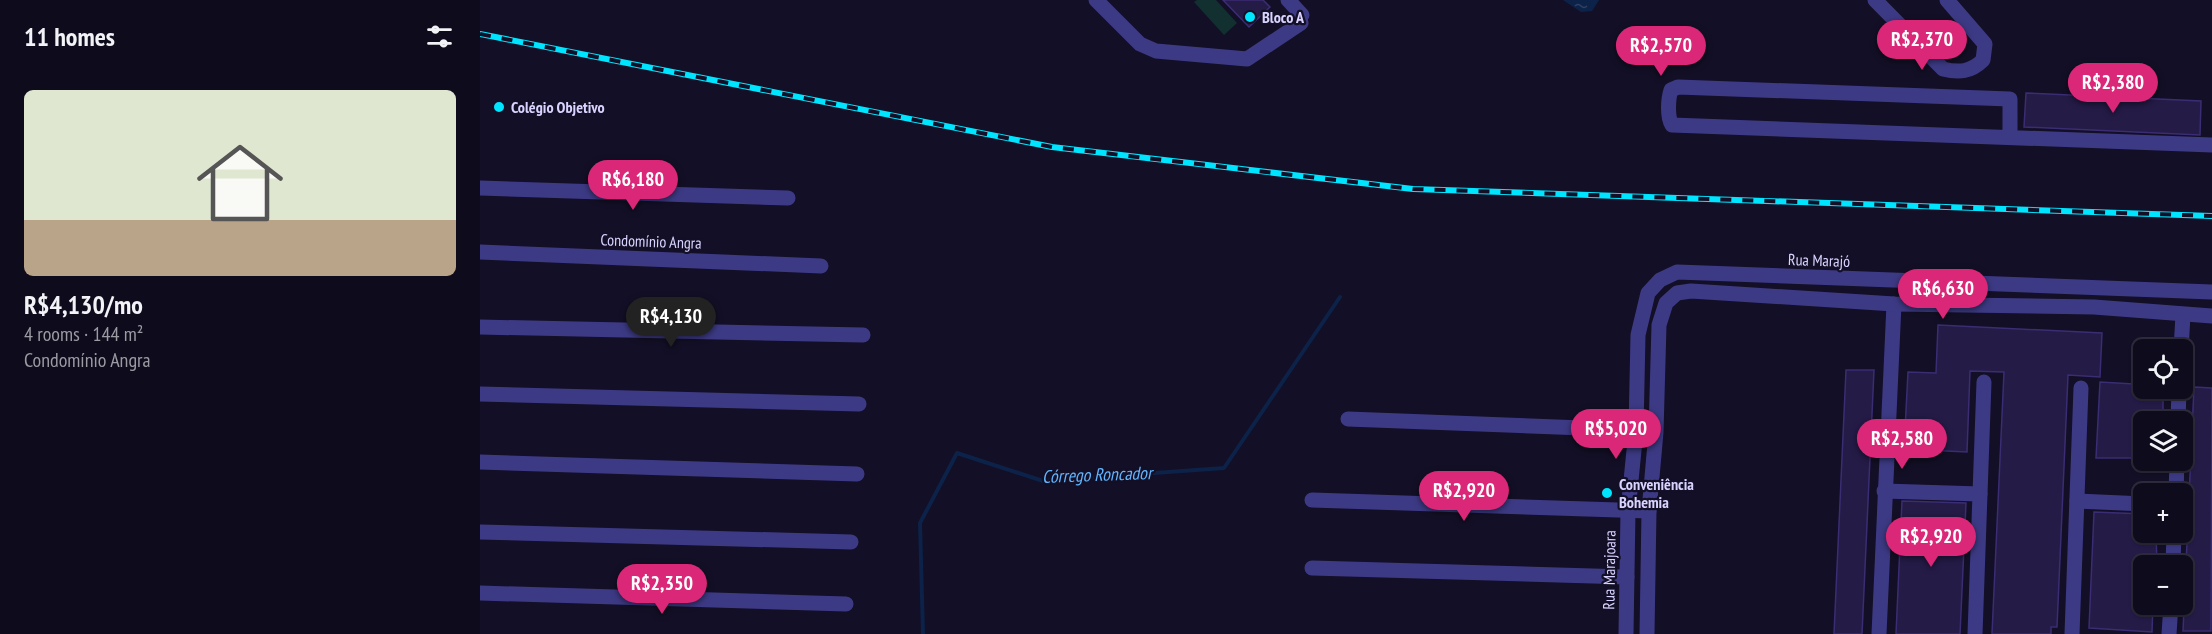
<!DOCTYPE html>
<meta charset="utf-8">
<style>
:root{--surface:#0e0b1c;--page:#1c1929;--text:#f1f3f6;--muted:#9b9ba3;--line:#2e2b3b;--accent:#db2777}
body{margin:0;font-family:"PT Sans Narrow",sans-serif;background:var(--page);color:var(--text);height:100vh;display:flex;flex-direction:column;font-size:22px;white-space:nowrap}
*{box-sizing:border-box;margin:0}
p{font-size:20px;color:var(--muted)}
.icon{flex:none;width:33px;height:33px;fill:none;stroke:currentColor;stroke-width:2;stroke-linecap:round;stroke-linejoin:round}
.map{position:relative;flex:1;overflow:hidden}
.drawer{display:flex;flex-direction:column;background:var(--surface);width:480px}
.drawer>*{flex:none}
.buttons{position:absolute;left:1653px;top:339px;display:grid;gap:12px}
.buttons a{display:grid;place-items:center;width:60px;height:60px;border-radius:9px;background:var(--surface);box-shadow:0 2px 4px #0004,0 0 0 2px var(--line);font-size:30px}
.price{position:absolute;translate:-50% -51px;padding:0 14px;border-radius:21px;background:var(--accent);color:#fff;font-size:20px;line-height:39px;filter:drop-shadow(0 2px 3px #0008)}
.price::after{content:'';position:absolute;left:50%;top:36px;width:18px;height:14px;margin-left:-9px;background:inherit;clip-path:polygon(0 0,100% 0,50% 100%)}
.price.selected{background:#222;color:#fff}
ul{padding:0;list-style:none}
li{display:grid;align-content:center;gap:12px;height:318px;padding:0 24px}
li span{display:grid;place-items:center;height:186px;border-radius:9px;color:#555}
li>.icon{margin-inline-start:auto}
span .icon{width:108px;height:108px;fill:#fffc;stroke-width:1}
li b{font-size:26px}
h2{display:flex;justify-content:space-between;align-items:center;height:72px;padding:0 24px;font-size:26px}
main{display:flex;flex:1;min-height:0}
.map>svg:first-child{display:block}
</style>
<main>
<section class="drawer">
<h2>11 homes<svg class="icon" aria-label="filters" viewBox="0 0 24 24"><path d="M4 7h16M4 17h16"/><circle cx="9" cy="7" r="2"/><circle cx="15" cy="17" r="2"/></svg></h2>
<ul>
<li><span style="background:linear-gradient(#dfe7d0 70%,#b9a48a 0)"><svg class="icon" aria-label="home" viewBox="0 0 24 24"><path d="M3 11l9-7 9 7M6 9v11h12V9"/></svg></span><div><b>R$4,130/mo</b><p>4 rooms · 144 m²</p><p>Condomínio Angra</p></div></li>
</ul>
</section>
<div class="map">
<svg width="1732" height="634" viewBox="0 0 1732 634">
<defs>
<pattern id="water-ripples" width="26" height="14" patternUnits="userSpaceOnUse" patternTransform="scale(1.5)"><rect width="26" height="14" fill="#0c2248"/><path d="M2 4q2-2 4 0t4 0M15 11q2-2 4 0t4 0" fill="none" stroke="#2f4163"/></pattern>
</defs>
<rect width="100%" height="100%" fill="#130f26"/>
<polygon fill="#12302f" points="717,0 736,0 757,23 744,35 714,2"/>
<polygon fill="url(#water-ripples)" points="1083,0 1119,0 1112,11 1101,12"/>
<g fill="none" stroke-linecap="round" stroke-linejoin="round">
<polyline stroke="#0c2248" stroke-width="4" points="443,634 440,523 477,453 563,481 744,468 860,297"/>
</g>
<g fill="#241b47" stroke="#3b2d73" stroke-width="1.5">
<polygon points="743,0 783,0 790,7 769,27"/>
<polygon points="1546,93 1721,101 1720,135 1544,127"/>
<polygon points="1458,325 1622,333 1620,377 1588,375 1577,627 1571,627 1571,634 1512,634 1524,372 1490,371 1487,452 1424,449 1428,372 1456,373"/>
<polygon points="1655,364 1664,364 1664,388 1683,388 1683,417 1664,417 1664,458 1616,458 1620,382 1654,384"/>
<polygon points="1366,370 1394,370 1382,634 1354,634"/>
<polygon points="1714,387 1732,388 1731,631 1703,631"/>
<polygon points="1422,501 1486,503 1480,634 1416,634"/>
<polygon points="1614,512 1664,514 1664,532 1676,532 1677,566 1664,566 1664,604 1673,604 1672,632 1609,628"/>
</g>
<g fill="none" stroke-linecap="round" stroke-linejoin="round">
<g stroke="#3d3a85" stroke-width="15">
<polyline points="616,0 660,44 676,51 767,59 821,23"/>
<polyline points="808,0 822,15"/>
<path d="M1395 0 1463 69C1479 73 1491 72 1503 60L1505 44 1467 0"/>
<path d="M1530 136V99L1198 87 1191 90C1188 99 1187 117 1192 125L1732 145"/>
<polyline points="0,188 308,198"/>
<polyline points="0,252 341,266"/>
<polyline points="0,327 383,335"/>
<polyline points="1701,350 1703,315"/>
<polyline points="0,394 379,404"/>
<polyline points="868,419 1156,430"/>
<polyline points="1698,422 1699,388"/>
<polyline points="0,462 377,474"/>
<polyline points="1404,491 1500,494"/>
<polyline points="1696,494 1697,460"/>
<polyline points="832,500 1169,511"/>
<polyline points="1597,501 1664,504"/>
<polyline points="0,532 371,542"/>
<polyline points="1693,566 1694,532"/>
<polyline points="832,568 1147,577"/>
<polyline points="0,593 366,604"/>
<polyline points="1399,634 1414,304"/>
<polyline points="1495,634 1504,382"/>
<polyline points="1592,634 1601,388"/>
<polyline points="1689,634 1691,604"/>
</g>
<g stroke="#3d3a85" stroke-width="15">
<polyline points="1146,634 1148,511 1156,430 1158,335 1168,293 1180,280 1197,272 1732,292"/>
<polyline points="1167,634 1169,511 1176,432 1179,325 1186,303 1197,293 1211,291 1414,304 1614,307 1732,316"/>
</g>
<g stroke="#00e5ff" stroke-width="6">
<polyline id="rail" points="0,34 572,147 933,189 1732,216"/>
</g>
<use href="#rail" stroke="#130f26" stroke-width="4" stroke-dasharray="11" stroke-linecap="butt"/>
</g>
<g fill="#00e5ff" stroke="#130f26" stroke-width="2">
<circle cx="770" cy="17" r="6"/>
<circle cx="19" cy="107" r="6"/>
<circle cx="1127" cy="493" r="6"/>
</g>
<g text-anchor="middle" stroke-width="4.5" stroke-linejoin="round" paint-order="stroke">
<g font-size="16" font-weight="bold" fill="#d9d4ff" stroke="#130f26" text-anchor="start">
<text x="782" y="23">Bloco A</text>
<text x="31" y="113">Colégio Objetivo</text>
<text x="1139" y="490">Conveniência<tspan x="1139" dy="18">Bohemia</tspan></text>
</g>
<g font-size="16" fill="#d9d4ff" stroke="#130f26">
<text transform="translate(171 241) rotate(2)" y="6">Condomínio Angra</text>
<text transform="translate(1339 260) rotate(2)" y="6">Rua Marajó</text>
<text transform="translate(1129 570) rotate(-89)" y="6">Rua Marajoara</text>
</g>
<g font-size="18" font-style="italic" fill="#62b6ff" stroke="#130f26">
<text transform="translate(617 475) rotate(-2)" y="6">Córrego Roncador</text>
</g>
</g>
</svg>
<div class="buttons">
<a><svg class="icon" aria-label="locate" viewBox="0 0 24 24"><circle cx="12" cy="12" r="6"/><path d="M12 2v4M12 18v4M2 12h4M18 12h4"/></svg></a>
<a><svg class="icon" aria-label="layers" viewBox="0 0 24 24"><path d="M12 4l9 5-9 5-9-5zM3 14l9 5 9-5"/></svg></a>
<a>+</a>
<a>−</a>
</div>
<b class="price" style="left:1442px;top:71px">R$2,370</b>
<b class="price" style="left:1181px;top:77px">R$2,570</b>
<b class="price" style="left:1633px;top:114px">R$2,380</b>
<b class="price" style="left:153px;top:211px">R$6,180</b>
<b class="price" style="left:1463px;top:320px">R$6,630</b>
<b class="price selected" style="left:191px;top:348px">R$4,130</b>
<b class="price" style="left:1136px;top:460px">R$5,020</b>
<b class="price" style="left:1422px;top:470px">R$2,580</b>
<b class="price" style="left:984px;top:522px">R$2,920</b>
<b class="price" style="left:1451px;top:568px">R$2,920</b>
<b class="price" style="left:182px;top:615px">R$2,350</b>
</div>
</main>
